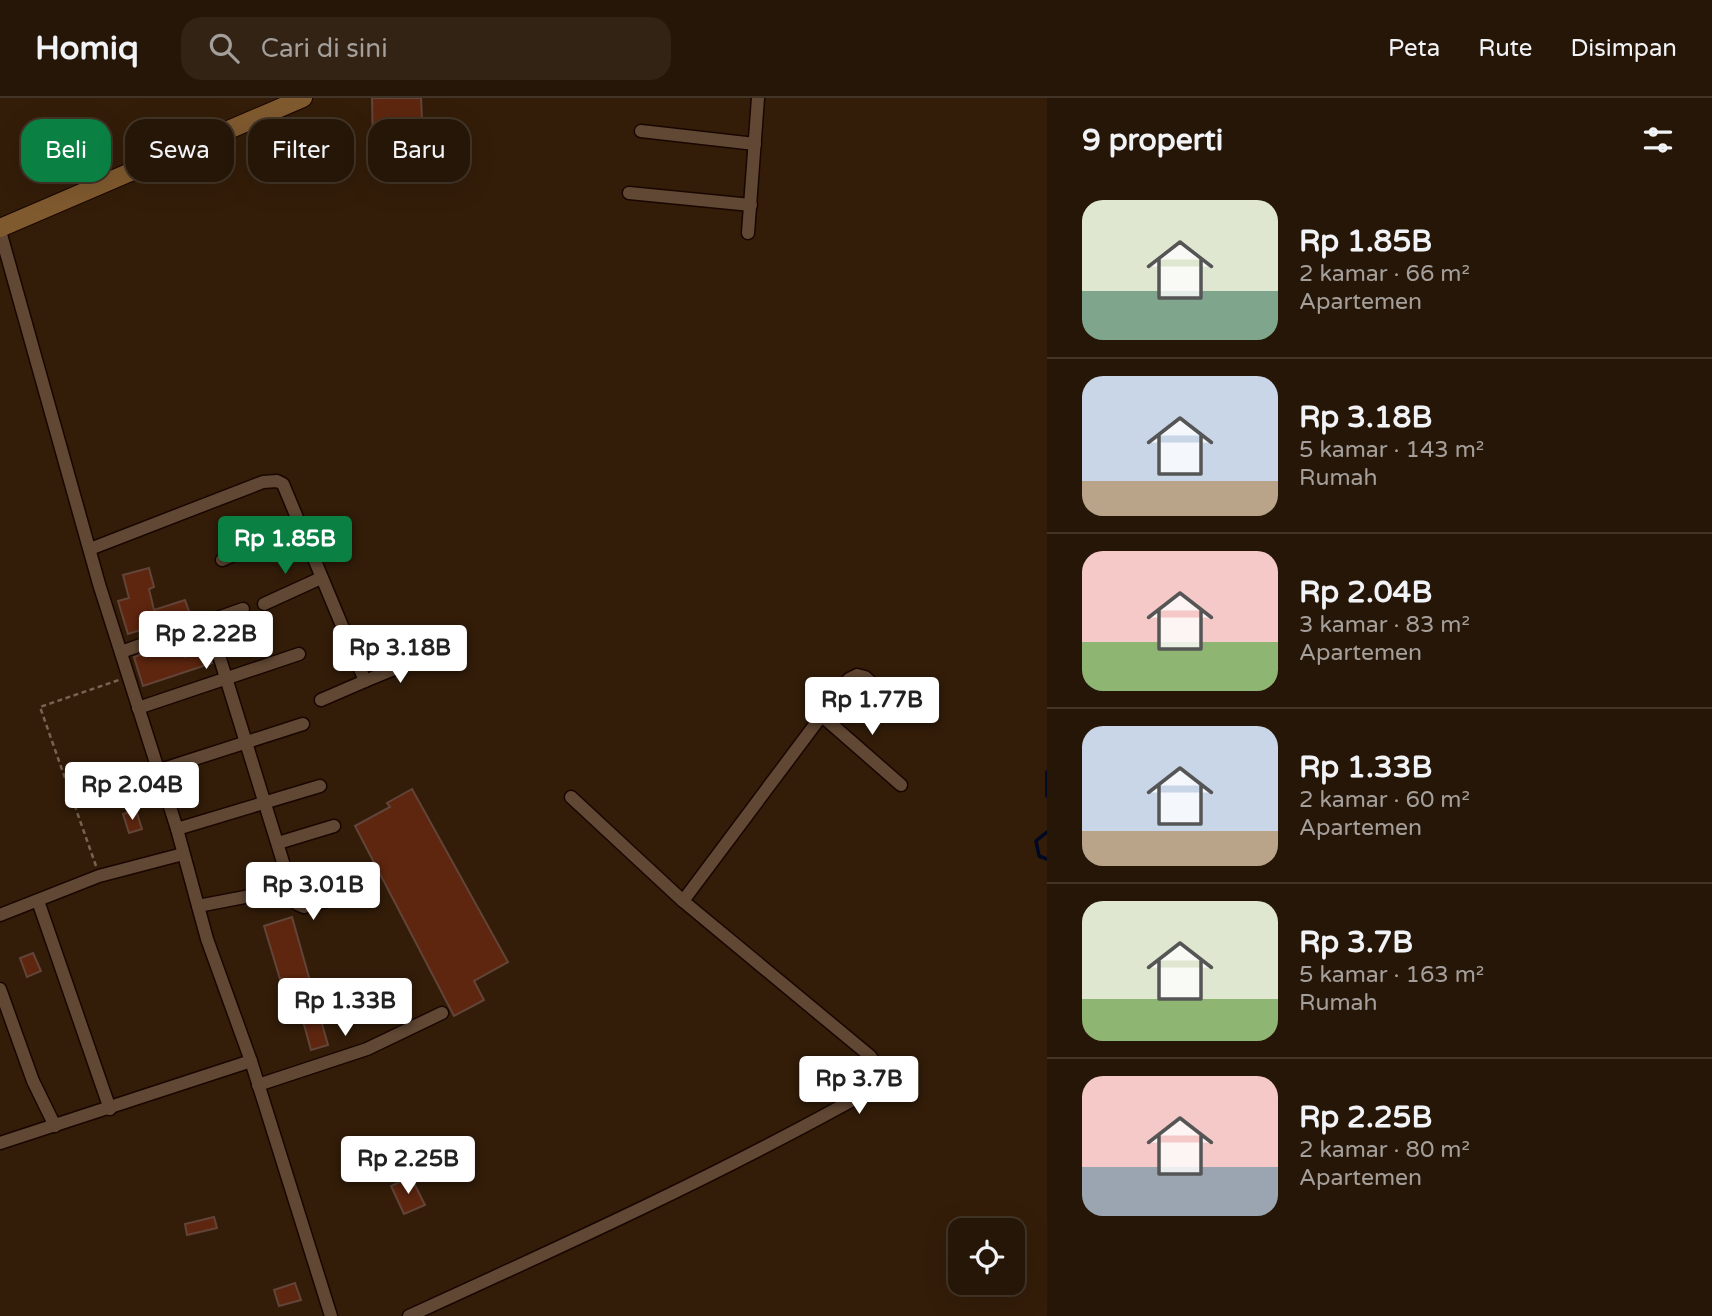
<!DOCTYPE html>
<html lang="id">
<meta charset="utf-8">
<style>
:root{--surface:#261607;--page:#322315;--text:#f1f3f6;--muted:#a49f9b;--line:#423528;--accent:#0b8043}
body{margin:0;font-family:"Varela Round",sans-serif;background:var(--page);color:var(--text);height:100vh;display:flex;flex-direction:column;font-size:26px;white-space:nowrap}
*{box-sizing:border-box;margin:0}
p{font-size:23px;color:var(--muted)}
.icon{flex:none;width:38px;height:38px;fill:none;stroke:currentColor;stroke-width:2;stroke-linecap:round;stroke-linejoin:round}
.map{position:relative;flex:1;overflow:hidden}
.side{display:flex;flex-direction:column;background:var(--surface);width:665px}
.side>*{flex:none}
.hud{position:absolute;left:21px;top:21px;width:665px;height:63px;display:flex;gap:14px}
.controls{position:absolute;left:948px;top:1120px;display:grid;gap:14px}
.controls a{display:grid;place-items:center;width:77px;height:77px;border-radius:14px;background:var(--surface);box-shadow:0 7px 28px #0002,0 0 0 2px var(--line);font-size:35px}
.price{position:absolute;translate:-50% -60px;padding:0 16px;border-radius:7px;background:#fff;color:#222;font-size:23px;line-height:46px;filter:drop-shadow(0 2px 4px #0008)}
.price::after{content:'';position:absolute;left:50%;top:42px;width:21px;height:16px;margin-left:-10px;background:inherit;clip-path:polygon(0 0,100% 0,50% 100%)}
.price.active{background:var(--accent);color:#fff}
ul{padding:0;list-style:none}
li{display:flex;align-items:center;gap:21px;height:175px;padding:0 35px}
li+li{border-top:2px solid var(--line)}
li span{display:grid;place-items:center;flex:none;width:196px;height:140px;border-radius:21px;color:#555}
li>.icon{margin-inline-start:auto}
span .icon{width:84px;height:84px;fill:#fffc;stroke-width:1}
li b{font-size:30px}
h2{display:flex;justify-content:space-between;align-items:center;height:84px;padding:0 35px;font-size:30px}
.pill{padding:0 24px;border-radius:21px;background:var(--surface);box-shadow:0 7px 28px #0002,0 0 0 2px var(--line);font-size:24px;line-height:63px}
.pill.active{background:var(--accent);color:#fff}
header{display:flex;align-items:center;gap:42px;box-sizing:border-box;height:98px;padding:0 35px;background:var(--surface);border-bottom:2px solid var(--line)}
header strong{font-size:33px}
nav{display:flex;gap:38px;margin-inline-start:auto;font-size:24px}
.search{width:490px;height:63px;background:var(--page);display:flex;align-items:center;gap:18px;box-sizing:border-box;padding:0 24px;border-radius:21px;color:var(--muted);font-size:26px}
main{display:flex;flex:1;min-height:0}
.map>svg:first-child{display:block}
</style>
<header>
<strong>Homiq</strong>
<div class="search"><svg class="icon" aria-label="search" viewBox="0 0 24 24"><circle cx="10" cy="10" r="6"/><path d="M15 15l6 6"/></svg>Cari di sini</div>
<nav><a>Peta</a><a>Rute</a><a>Disimpan</a></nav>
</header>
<main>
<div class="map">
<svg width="1047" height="1218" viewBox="0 0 1047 1218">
<rect width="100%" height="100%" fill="#331d09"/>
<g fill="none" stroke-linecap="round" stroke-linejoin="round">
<g stroke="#000824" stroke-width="3.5">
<polyline points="1047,674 1047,698"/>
<polyline points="1047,734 1036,743 1039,758 1047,761"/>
</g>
</g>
<g fill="#5e260f" stroke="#624438" stroke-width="2">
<polygon points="372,0 421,0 422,21 403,21 404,48 373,49"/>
<polygon points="456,42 459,55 438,60 435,48"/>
<polygon points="149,470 154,489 149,491 154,512 185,502 190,516 128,536 118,503 129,500 123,477"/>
<polygon points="180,542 185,559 208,551 212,565 143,588 134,559"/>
<polygon points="412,691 508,864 474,883 484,902 454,918 355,728 390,709 387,705"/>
<polygon points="136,712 142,731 129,735 123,716"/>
<polygon points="292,819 328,947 311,952 300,912 290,914 264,828"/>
<polygon points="33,855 41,873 27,879 20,860"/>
<polygon points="411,1079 425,1107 404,1116 391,1088"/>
<polygon points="214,1119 217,1130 187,1137 185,1126"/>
<polygon points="295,1185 301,1202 279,1208 274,1192"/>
</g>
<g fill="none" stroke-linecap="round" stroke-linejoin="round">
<g stroke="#190600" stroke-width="15">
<g id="minor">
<polyline points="641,33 755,46"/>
<polyline points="629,95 751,107"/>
<polyline points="0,133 99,486 177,731 207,841 251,963 331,1218"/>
<polyline points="748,135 758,0"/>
<polyline points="90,451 263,384 277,383 283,386 365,583 321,602"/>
<polyline points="222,462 299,429"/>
<polyline points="264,506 321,480"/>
<polyline points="121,554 243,511"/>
<polyline points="365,583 421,560"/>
<polyline points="138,610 299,556"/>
<polyline points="821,617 901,687"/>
<polyline points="157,673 303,626"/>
<polyline points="177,731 320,688"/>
<polyline points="278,745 334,728"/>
<polyline points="291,790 297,806 304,809 362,794"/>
<polyline points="38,803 110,1011"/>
<polyline points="683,803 849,581 857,577 865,579 906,616"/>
<polyline points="198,808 291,790 209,525"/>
<polyline points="0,817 99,778 183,756"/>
<polyline points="0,891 33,983 55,1028"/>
<polyline points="258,987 367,951 442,915"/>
<polyline points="0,1045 251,963"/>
<path d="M409 1218C567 1146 725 1074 876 989L881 982 879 971 870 958 683 803 571 699"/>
</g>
</g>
<g stroke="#190600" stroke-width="20">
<polyline id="secondary" points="0,130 303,0"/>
</g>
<polyline stroke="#776352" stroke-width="2.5" stroke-dasharray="5 3.5" stroke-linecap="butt" points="96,768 40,609 119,582"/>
<use href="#minor" stroke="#614834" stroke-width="12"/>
<use href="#secondary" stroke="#805a2f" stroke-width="18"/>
</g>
</svg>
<div class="controls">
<a><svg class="icon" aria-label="locate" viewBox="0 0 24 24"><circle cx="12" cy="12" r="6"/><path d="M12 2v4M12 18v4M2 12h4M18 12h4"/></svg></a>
</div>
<b class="price active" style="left:285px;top:478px">Rp 1.85B</b>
<b class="price" style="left:206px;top:573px">Rp 2.22B</b>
<b class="price" style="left:400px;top:587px">Rp 3.18B</b>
<b class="price" style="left:872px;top:639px">Rp 1.77B</b>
<b class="price" style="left:132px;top:724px">Rp 2.04B</b>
<b class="price" style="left:313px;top:824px">Rp 3.01B</b>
<b class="price" style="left:345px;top:940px">Rp 1.33B</b>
<b class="price" style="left:859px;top:1018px">Rp 3.7B</b>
<b class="price" style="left:408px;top:1098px">Rp 2.25B</b>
<div class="hud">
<a class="pill active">Beli</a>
<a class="pill">Sewa</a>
<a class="pill">Filter</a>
<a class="pill">Baru</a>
</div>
</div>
<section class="side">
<h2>9 properti<svg class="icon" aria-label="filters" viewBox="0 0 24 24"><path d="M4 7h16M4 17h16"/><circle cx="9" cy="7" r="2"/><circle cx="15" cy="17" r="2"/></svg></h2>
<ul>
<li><span style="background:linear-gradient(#dfe7d0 65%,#7fa58c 0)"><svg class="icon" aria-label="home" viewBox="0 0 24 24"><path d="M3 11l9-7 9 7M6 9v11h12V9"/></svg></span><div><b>Rp 1.85B</b><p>2 kamar · 66 m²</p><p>Apartemen</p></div></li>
<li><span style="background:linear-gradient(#c9d6e8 75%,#b9a48a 0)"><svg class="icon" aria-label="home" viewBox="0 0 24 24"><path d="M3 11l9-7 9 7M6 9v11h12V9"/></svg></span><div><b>Rp 3.18B</b><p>5 kamar · 143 m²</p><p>Rumah</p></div></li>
<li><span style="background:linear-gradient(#f6c9c9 65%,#8fb573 0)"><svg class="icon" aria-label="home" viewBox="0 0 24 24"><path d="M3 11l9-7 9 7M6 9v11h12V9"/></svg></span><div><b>Rp 2.04B</b><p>3 kamar · 83 m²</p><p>Apartemen</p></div></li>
<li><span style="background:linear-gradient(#c9d6e8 75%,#b9a48a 0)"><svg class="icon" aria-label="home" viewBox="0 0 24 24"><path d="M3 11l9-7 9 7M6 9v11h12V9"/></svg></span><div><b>Rp 1.33B</b><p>2 kamar · 60 m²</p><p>Apartemen</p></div></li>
<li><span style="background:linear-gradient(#dfe7d0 70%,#8fb573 0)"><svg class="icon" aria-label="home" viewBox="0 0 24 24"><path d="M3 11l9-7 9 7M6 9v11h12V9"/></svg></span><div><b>Rp 3.7B</b><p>5 kamar · 163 m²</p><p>Rumah</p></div></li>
<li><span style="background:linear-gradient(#f6c9c9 65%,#9aa5b1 0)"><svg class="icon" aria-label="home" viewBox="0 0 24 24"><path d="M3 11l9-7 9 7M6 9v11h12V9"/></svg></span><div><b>Rp 2.25B</b><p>2 kamar · 80 m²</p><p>Apartemen</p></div></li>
</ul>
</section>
</main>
